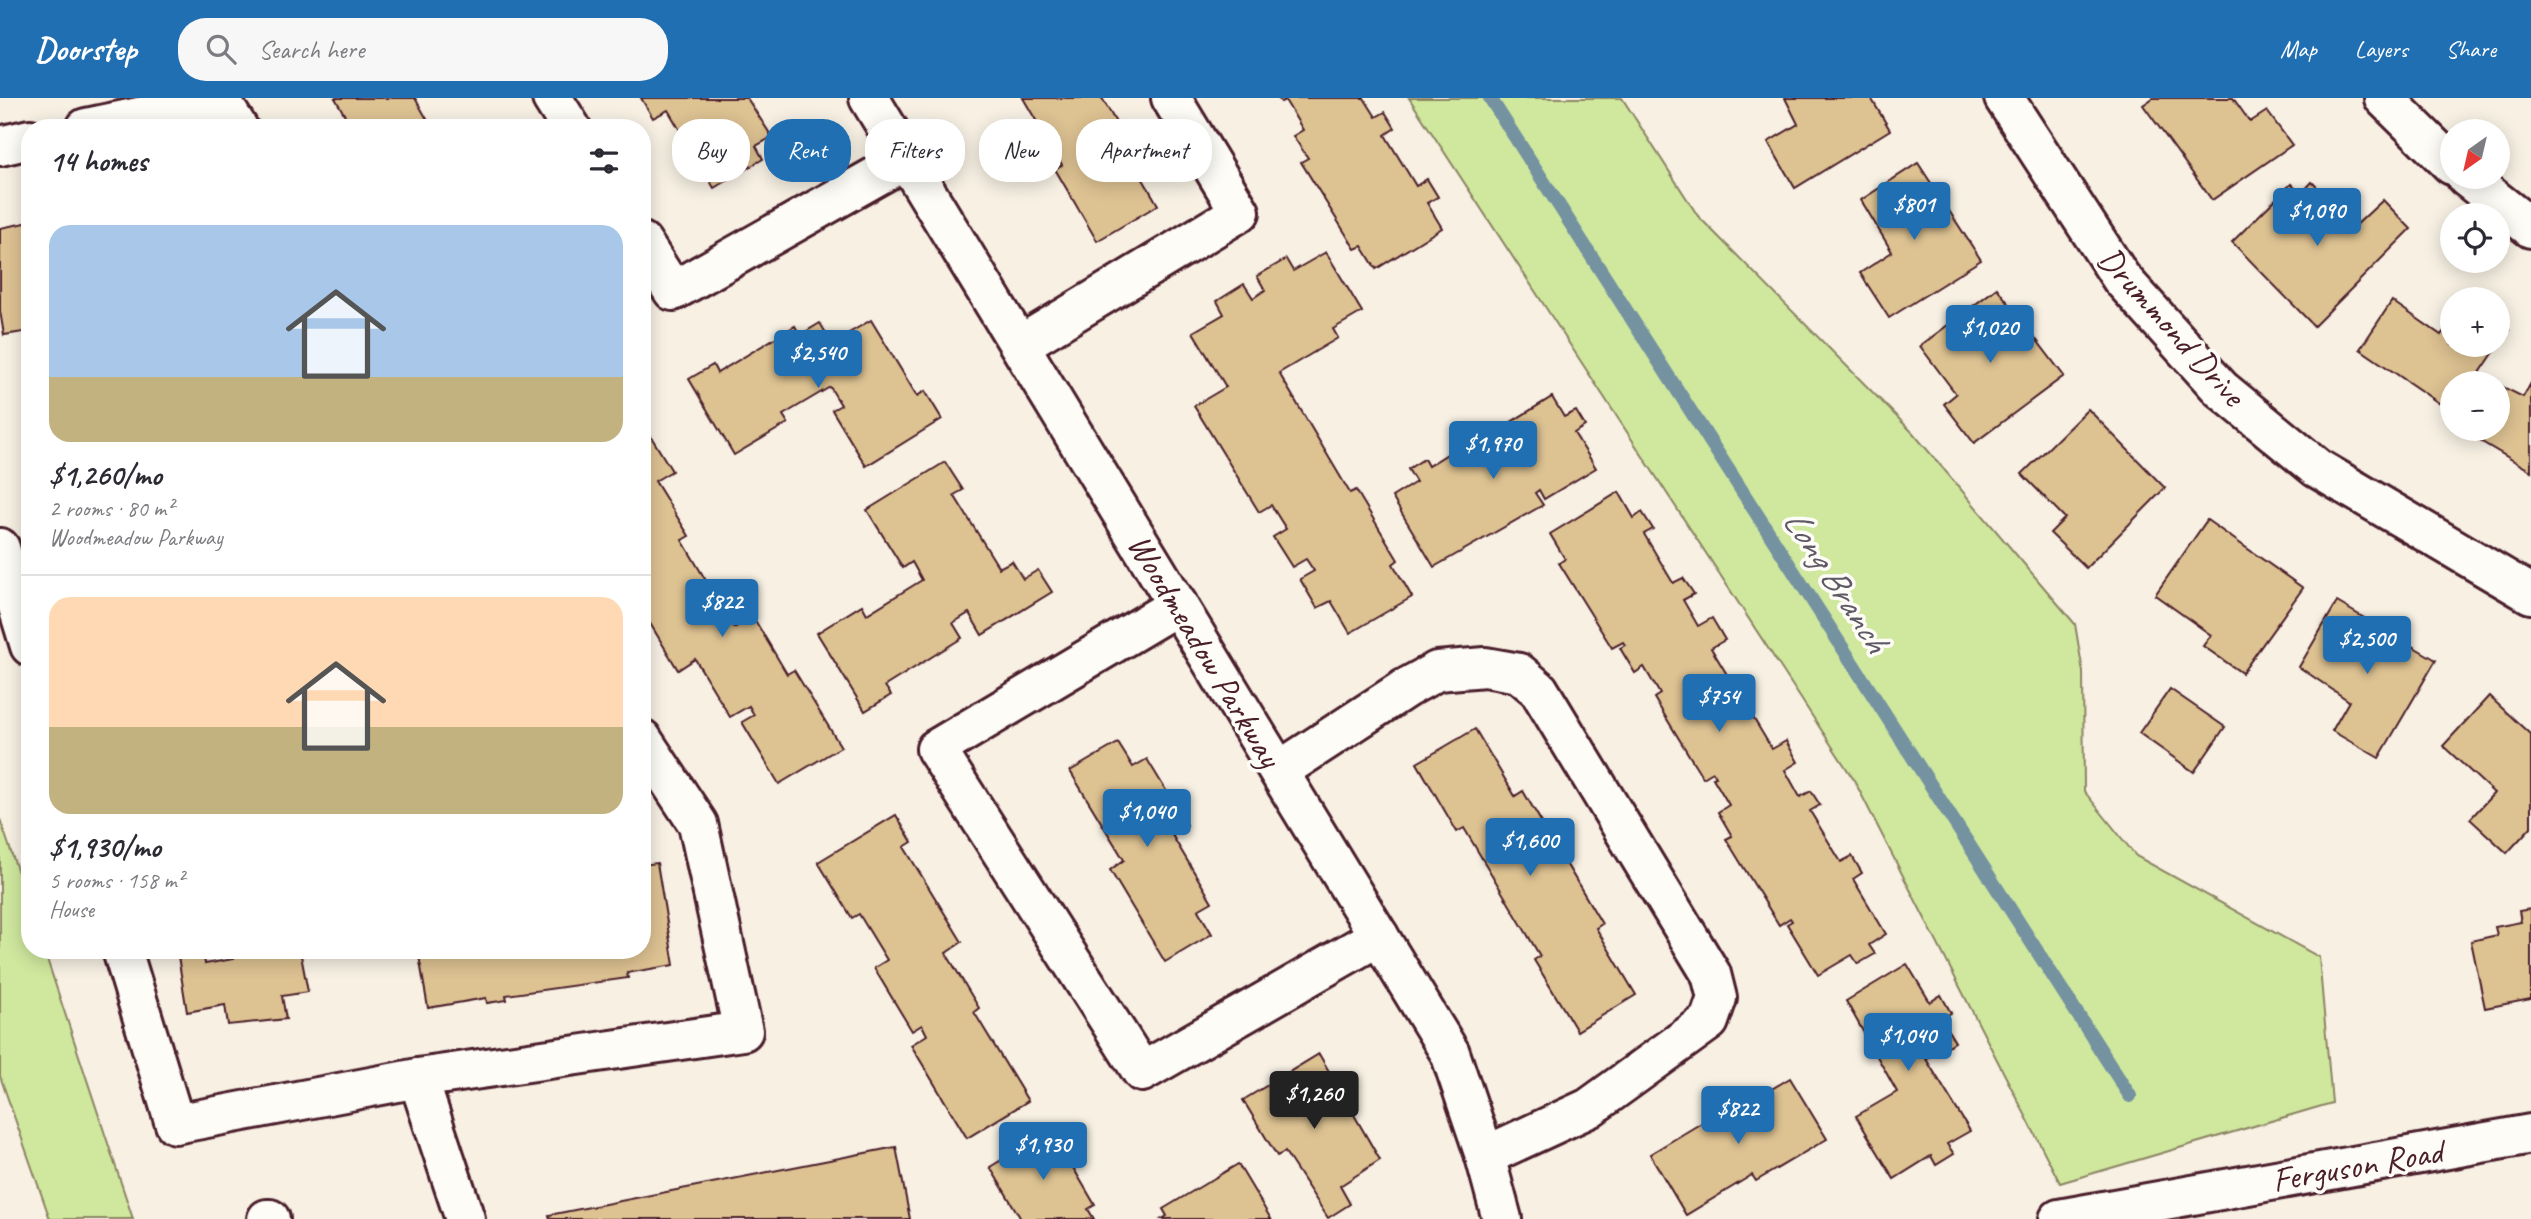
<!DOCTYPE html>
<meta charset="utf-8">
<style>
:root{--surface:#fff;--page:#f7f7f7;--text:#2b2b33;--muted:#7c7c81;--line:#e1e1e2;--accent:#1f6fb2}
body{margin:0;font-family:Caveat,sans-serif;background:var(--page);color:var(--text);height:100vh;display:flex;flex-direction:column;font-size:26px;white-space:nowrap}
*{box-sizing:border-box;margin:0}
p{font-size:23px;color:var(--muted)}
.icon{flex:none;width:38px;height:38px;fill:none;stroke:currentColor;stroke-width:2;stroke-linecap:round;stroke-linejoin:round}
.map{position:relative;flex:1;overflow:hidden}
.details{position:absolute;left:21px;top:21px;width:630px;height:840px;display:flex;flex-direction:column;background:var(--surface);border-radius:28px;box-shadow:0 4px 18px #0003}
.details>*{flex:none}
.hud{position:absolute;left:672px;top:21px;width:665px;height:63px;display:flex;gap:14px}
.needle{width:46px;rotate:214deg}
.fabs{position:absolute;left:2440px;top:21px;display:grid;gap:14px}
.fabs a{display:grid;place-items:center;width:70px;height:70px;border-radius:50%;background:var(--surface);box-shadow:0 4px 18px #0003;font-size:35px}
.price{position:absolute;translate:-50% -60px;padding:0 16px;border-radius:7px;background:var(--accent);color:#fff;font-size:23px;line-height:46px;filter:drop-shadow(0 2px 4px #0008)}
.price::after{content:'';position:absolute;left:50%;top:42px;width:21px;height:16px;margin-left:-10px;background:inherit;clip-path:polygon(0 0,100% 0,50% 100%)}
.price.selected{background:#222;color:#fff}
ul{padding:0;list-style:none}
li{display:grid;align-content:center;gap:14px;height:371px;padding:0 28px}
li+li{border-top:2px solid var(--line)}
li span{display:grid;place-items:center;height:217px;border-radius:21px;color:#555}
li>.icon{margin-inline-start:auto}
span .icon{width:126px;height:126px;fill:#fffc;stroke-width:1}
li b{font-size:30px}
h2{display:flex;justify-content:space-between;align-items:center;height:84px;padding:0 28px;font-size:30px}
.tag{padding:0 24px;border-radius:28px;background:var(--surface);box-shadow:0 4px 18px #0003;font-size:24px;line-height:63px}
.tag.selected{background:var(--accent);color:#fff}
header{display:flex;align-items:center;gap:42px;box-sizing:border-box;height:98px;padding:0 35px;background:var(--accent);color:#fff}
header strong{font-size:33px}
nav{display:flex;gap:38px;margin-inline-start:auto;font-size:24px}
.search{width:490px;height:63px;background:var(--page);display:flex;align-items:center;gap:18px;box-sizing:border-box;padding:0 24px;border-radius:28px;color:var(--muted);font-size:26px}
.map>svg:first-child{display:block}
</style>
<header>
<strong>Doorstep</strong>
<div class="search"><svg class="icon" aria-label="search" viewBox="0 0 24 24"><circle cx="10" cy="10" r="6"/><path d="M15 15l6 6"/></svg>Search here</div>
<nav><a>Map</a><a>Layers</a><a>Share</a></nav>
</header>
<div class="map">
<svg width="2531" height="1121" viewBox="0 0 2531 1121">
<rect width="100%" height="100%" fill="#f7f0e3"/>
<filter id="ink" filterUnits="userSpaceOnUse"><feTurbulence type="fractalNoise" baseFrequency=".0143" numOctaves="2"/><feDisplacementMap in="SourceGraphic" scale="14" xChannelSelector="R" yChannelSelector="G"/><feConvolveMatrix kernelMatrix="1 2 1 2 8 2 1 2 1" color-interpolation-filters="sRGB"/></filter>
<g filter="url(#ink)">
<g fill="#cfe89e" stroke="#8c8464" stroke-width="2">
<polygon points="1409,0 1622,0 1698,118 1913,335 2075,526 2083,574 2084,693 2136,758 2319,859 2332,1005 2060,1085 1854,682"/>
<polygon points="0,721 30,810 30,852 44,852 133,1121 50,1121 0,978"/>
</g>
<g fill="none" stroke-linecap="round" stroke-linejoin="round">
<polyline stroke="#7592a1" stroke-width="14" points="1490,0 2130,998"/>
</g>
<g fill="#ddc292" stroke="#4a1f2b" stroke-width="2">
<polygon points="335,0 415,0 432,30 352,30"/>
<polygon points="641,0 747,0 772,39 756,48 763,61 714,90 668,12 653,20"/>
<polygon points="1023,0 1102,0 1123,37 1119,40 1158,107 1097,143 1055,71 1062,67"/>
<polygon points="1278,0 1364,0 1376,19 1385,14 1395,30 1385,37 1416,88 1427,81 1438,99 1427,105 1442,130 1376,171 1362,148 1355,151 1301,64 1308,60 1293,38 1303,32 1285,2 1281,4"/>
<polygon points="1785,0 1871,0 1890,32 1795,90 1768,44 1798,26"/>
<polygon points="2153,0 2233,0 2250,24 2267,13 2292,47 2212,102 2143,7"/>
<polygon points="1918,65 1981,162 1889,220 1860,175 1892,154 1861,102"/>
<polygon points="2312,84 2355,128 2383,102 2411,131 2314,228 2232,144 2291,86 2301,96"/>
<polygon points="30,124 30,233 4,237 0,213 0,130"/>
<polygon points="1326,154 1362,214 1333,231 1338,240 1279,275 1350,395 1356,392 1398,462 1393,466 1412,499 1350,535 1331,503 1317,510 1300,481 1314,473 1306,461 1292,469 1273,439 1286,431 1271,407 1259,414 1194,308 1226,289 1193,234 1224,216 1217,203 1244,186 1253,200 1265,192 1257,178 1286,161 1293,173"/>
<polygon points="1997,190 2064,278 1974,345 1944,306 1956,296 1920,248"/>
<polygon points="2392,203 2441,237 2452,221 2452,247 2497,247 2497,223 2509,232 2473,285 2452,285 2452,314 2360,251"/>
<polygon points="871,222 917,298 925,293 942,321 866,368 832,312 841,307 830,289 783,317 788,325 734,357 689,281 713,267 717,275 795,228 800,237 820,225 832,245"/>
<polygon points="2531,285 2531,373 2460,331 2497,331 2497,286 2523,299"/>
<polygon points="1552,299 1564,319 1576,313 1585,328 1574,335 1596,370 1544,401 1539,392 1535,395 1543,407 1434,469 1392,399 1416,384 1408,371 1424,361 1428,368 1481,335 1485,340"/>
<polygon points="2088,311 2165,390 2086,470 2050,435 2065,420 2022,376"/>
<polygon points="642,324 672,373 655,383 689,438 682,442 734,530 753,519 787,576 794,572 841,649 779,686 742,624 754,617 749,608 730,619 695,561 678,572 642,512"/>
<polygon points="945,364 963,392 954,397 999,470 1012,463 1023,481 1038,472 1052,494 982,537 969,515 953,525 962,540 885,588 891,597 865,613 817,535 862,507 867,516 922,482 912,464 903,470 867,412"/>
<polygon points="1619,394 1634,420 1642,414 1653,431 1644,436 1673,485 1683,480 1694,496 1683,502 1698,528 1712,520 1725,542 1711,550 1772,651 1786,643 1798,664 1785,672 1800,699 1811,693 1820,707 1810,713 1841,764 1852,758 1862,775 1853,781 1886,836 1869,847 1875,856 1858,866 1852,857 1818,877 1787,826 1792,823 1790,820 1779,827 1726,741 1732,738 1718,714 1729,707 1713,680 1716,679 1713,674 1703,680 1654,600 1660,596 1644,569 1635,575 1620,550 1625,547 1623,544 1612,550 1559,465 1565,461 1550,436"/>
<polygon points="2207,422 2303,490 2242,575 2203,548 2211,537 2155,497"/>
<polygon points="2337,504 2436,562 2379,660 2332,633 2349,603 2299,569"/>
<polygon points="2170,591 2225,629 2194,674 2139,635"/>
<polygon points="2489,598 2531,637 2531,729 2507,755 2470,721 2494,695 2443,648"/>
<polygon points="1475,631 1515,698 1523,693 1602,826 1596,830 1636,897 1577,933 1534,862 1540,858 1464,730 1457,734 1417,665"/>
<polygon points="1118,645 1133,669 1147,661 1187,727 1172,737 1212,804 1198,812 1212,836 1165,864 1110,772 1124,762 1070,673"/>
<polygon points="896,717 912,744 904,749 962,844 946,855 979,910 974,914 1028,1003 967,1040 911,947 927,937 922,927 912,933 874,870 887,862 859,816 852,820 818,764"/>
<polygon points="657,765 674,867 627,875 628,880 506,897 507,902 487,905 486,900 428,910 418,852 642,852 642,767"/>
<polygon points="2531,811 2531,901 2485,910 2471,843 2497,837 2495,829 2521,824 2519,813"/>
<polygon points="177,852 203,852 205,866 233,861 232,852 300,852 308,894 282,898 286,921 228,927 225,907 187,914"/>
<polygon points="1907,866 1930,904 1941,897 1951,915 1941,921 1955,944 1926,961 1970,1033 1947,1046 1954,1056 1936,1067 1931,1058 1894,1081 1856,1018 1897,994 1846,903"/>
<polygon points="1319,956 1380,1062 1340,1088 1350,1106 1328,1120 1285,1054 1277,1058 1243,1002"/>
<polygon points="1790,980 1827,1041 1756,1083 1752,1077 1686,1117 1650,1056 1718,1015 1722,1021"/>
<polygon points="1051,1032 1095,1107 1088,1111 1094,1121 1021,1121 990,1069"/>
<polygon points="896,1049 910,1121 550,1121 549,1117"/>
<polygon points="1238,1066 1271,1121 1162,1121 1167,1118 1163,1111"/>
</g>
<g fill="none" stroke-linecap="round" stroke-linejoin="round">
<g stroke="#4a1f2b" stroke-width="44">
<g id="minor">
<polyline points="219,0 238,30"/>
<polyline points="552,0 571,30"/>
<polyline points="869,0 1450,955 1485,1058 1502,1121"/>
<polyline points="2004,0 2121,180 2221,291 2317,370 2531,496"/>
<polyline points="2384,0 2452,67"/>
<polyline points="86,30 220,2"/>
<polyline points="0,48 30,41"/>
<polyline points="2466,79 2531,130"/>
<polyline points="642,144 673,193 907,61"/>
<polyline points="1020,247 1240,114 1171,0"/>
<polyline points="0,450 30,548"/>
<polyline points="1178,507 936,651 1142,974 1379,838"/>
<polyline points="1279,673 1406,590 1437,573 1485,569 1519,575 1539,592 1711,876 1717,900 1709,923 1589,1010 1485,1058"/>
<polyline points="122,852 175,1026 418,980 743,933 698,726 642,641"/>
<polyline points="418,980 465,1121"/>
<polyline points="267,1121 270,1121"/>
</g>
</g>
<g stroke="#4a1f2b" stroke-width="44">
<polyline id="major" points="2059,1121 2531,1036"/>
</g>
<use href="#minor" stroke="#fdfcf7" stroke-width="38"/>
<use href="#major" stroke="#fdfcf7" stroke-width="38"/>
</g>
</g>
<g text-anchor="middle" stroke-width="7" stroke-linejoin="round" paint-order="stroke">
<g font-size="35" fill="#4a1f2b" stroke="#fdfcf7">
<text transform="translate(2172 228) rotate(48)" y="12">Drummond Drive</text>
<text transform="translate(1205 552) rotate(59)" y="12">Woodmeadow Parkway</text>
<text transform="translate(2357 1067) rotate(-10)" y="12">Ferguson Road</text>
</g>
<g font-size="37" font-style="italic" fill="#5f5966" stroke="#fdfcf7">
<text transform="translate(1837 482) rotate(57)" y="13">Long Branch</text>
</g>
</g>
</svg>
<div class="fabs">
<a><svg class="needle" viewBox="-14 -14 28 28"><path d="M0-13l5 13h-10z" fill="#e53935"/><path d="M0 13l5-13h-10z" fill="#7c7c81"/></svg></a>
<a><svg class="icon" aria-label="locate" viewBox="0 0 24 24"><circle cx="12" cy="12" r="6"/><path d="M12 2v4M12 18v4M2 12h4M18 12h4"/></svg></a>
<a>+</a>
<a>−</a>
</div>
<b class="price" style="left:1914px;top:144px">$801</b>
<b class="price" style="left:2317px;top:150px">$1,090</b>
<b class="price" style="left:1990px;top:267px">$1,020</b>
<b class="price" style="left:818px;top:292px">$2,540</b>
<b class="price" style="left:1493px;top:383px">$1,970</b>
<b class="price" style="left:722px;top:541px">$822</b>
<b class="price" style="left:2367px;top:578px">$2,500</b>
<b class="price" style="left:1719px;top:636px">$754</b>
<b class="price" style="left:1147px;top:751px">$1,040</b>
<b class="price" style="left:1530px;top:780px">$1,600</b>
<b class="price" style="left:1908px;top:975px">$1,040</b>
<b class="price selected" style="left:1314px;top:1033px">$1,260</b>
<b class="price" style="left:1738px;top:1048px">$822</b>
<b class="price" style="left:1043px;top:1084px">$1,930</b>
<div class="hud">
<a class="tag">Buy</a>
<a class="tag selected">Rent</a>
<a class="tag">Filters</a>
<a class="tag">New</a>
<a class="tag">Apartment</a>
</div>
<section class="details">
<h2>14 homes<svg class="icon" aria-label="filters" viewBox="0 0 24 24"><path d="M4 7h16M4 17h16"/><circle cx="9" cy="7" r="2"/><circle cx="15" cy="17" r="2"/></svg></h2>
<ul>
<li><span style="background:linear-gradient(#a9c7e8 70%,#c2b280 0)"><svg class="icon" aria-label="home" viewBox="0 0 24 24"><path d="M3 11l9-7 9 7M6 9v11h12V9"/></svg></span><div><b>$1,260/mo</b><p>2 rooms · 80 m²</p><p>Woodmeadow Parkway</p></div></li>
<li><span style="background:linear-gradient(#ffd9b3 60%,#c2b280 0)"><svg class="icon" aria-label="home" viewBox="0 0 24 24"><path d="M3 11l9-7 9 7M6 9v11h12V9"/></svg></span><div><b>$1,930/mo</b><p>5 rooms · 158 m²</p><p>House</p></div></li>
</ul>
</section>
</div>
